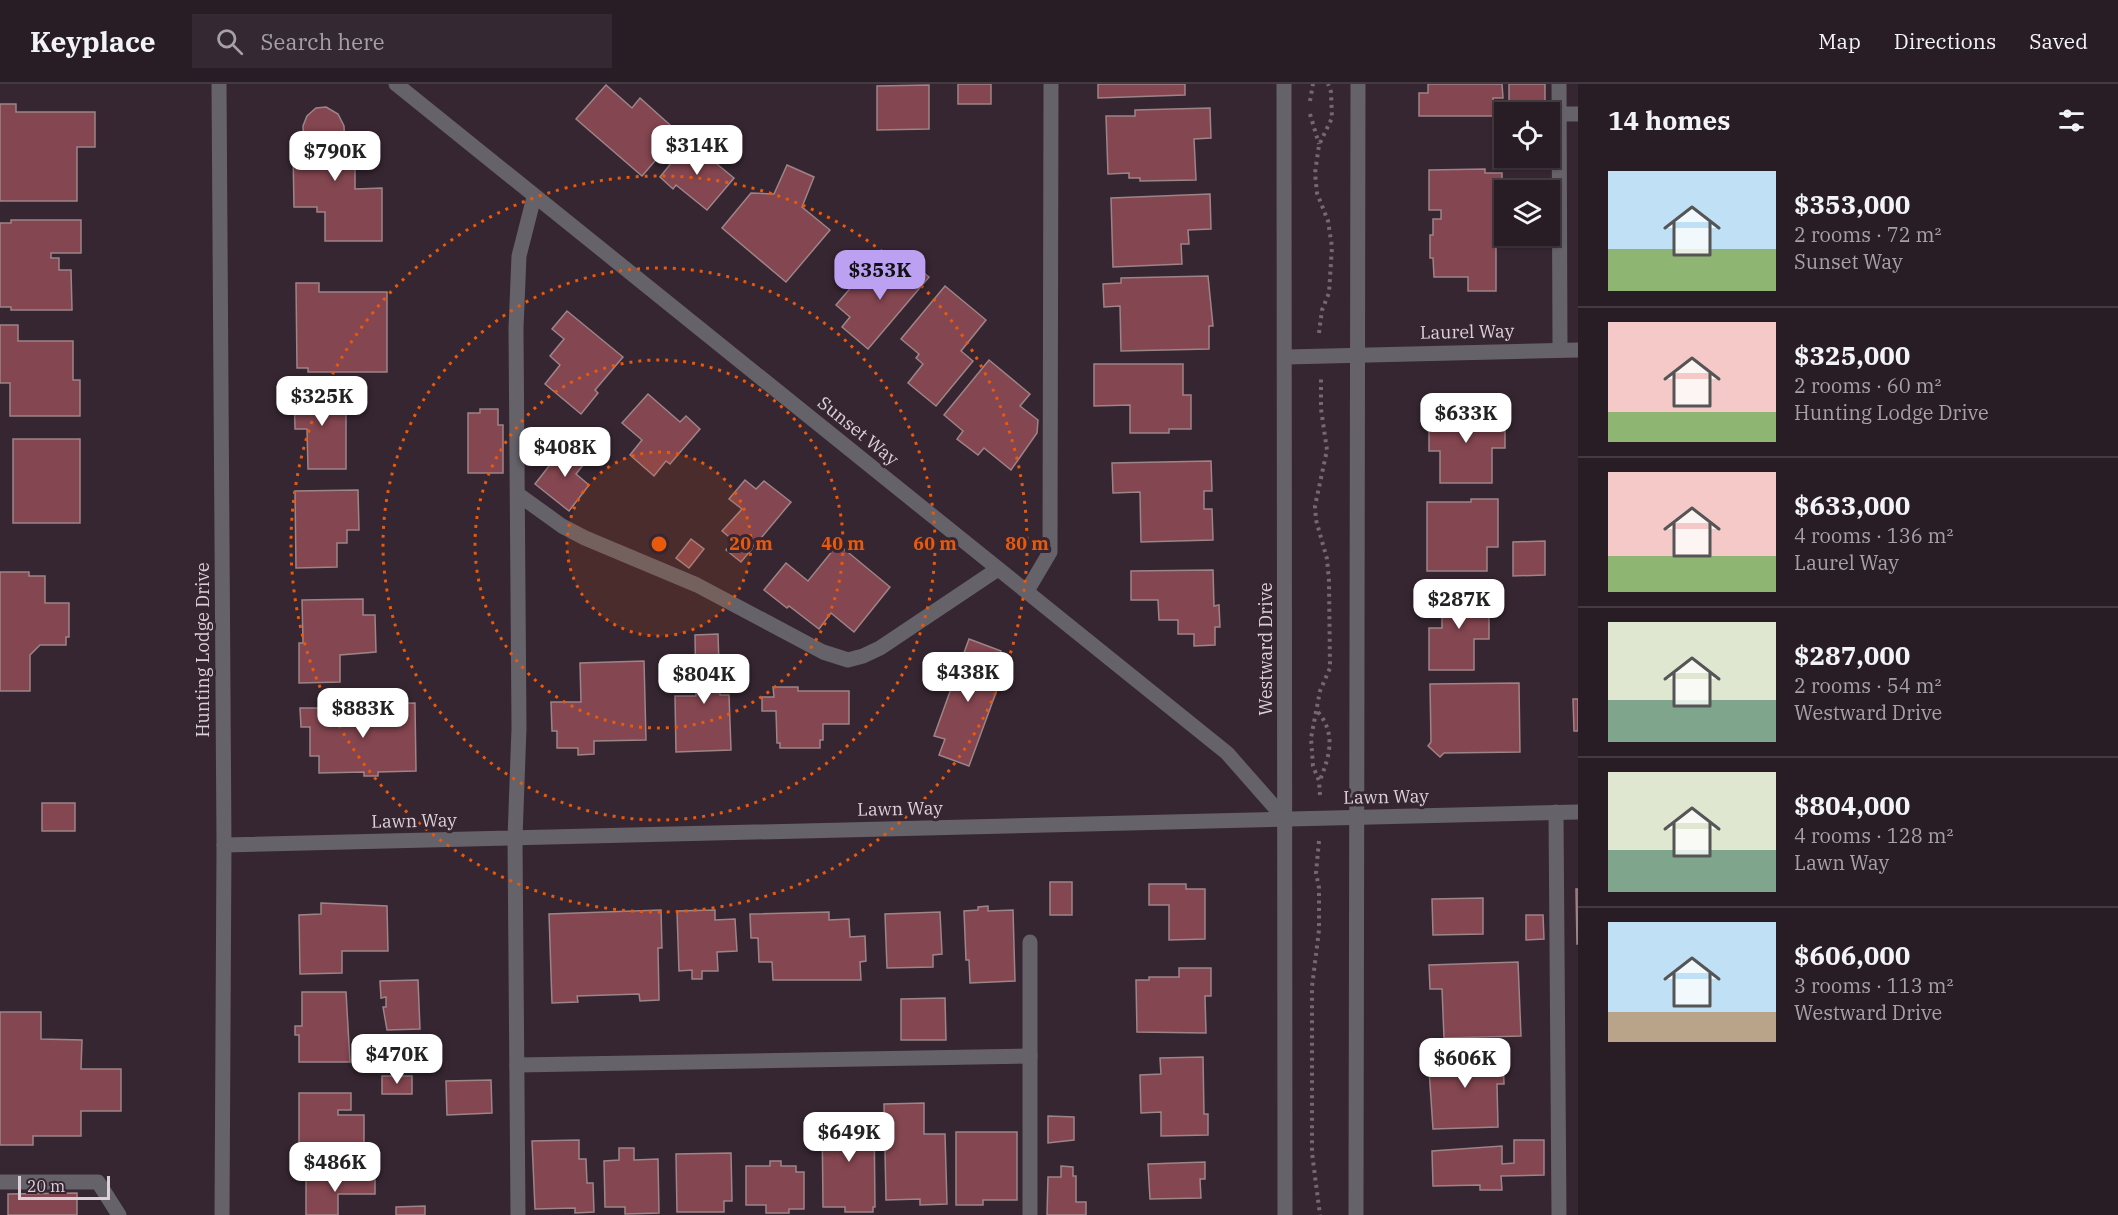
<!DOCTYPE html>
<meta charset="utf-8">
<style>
:root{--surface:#281c25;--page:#342932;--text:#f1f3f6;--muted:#a5a1a7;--line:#443a42;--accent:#bca0f2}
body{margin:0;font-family:"IBM Plex Serif",serif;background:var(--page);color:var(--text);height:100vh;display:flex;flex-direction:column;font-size:22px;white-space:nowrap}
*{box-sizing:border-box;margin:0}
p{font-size:20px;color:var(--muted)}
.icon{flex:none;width:33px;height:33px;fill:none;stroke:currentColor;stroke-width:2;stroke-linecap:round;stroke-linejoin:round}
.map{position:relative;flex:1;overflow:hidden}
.details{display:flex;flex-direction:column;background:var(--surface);width:540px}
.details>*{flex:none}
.tools{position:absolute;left:1494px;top:18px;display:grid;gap:12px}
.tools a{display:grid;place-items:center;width:66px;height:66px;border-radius:0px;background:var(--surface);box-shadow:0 2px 4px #0004,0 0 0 2px var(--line);font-size:30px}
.scale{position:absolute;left:18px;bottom:15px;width:92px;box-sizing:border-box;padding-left:6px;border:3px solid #dbd0d8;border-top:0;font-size:16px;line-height:21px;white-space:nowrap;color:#dbd0d8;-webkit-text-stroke:4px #362631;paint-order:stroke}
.price{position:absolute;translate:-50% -51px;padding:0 14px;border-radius:12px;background:#fff;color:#222;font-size:20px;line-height:39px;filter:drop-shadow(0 2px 3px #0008)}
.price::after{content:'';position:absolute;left:50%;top:36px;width:18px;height:14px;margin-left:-9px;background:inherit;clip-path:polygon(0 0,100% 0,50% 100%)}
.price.current{background:var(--accent);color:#111}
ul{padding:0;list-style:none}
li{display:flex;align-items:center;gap:18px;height:150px;padding:0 30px}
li+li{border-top:2px solid var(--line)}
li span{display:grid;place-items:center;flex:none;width:168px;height:120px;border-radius:0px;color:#555}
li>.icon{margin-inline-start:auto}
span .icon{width:72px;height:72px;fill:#fffc;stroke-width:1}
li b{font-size:26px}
h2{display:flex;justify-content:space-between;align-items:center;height:72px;padding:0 30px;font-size:26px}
header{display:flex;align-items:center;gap:36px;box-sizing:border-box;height:84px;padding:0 30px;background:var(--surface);border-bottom:2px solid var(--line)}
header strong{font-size:28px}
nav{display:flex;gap:33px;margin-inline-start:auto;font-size:21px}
.search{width:420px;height:54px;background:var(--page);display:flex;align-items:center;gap:15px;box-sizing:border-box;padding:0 21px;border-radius:0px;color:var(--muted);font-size:22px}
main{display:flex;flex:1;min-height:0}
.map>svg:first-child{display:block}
</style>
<header>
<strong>Keyplace</strong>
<div class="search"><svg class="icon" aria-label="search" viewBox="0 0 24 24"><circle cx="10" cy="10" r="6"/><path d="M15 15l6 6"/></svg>Search here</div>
<nav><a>Map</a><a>Directions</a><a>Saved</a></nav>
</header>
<main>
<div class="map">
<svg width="1578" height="1131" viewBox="0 0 1578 1131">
<rect width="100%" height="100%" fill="#362631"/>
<g fill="#844650" stroke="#9d8487" stroke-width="1.5">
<rect x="958" y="0" width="33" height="20"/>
<polygon points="1098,0 1185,0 1185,11 1098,14"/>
<polygon points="1428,0 1502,0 1503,14 1493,14 1493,32 1419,32 1419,9 1428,9"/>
<rect x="1509" y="0" width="36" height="26"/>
<polygon points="606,1 632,24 640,14 679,49 642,92 576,35"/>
<polygon points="929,1 929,45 877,46 877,2"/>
<polygon points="0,20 16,20 16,28 95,28 95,63 77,63 77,117 0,117"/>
<polygon points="326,23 338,30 344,42 345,66 355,66 355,105 382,104 382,157 325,157 325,128 317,128 317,123 294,123 293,67 304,67 303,42 307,32 316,24"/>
<polygon points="1210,24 1211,54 1194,55 1196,96 1140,97 1140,94 1129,94 1129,89 1108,90 1106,32 1135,32 1135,26"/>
<polygon points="689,57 734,94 707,126 676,101 673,105 660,93"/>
<polygon points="787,81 814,93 802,123 830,146 786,198 722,144 751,109 774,110"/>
<polygon points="1485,85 1485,89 1502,89 1502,144 1496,144 1496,207 1468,207 1468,193 1434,193 1433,174 1430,174 1430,151 1433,151 1433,135 1441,135 1441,126 1429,126 1429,86"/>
<polygon points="1210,110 1211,145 1188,146 1189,160 1181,160 1182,180 1113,183 1111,114"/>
<polygon points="11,136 81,136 81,169 51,169 51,174 59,174 59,186 71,186 72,226 11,226 11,223 0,223 0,139 11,139"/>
<polygon points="903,172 929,193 868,265 842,243 850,233 836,221 866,186 881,198"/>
<polygon points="1208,192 1213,242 1209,242 1209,265 1121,267 1120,222 1104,223 1103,200 1121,199 1121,194"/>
<polygon points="296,199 319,199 319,208 387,208 387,288 308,288 308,284 297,284"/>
<polygon points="945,202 986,236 961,267 973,277 936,322 908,299 923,280 916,274 919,270 901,255"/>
<polygon points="567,227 623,273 595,306 598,309 581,330 545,300 560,281 550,272 564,255 552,245"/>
<polygon points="0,241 18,241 18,257 73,257 73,296 80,296 80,332 10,332 10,299 0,299"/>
<polygon points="989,276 1030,310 1020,322 1038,336 1037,349 1011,386 984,364 978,371 957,355 963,347 944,331"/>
<polygon points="1094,280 1183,280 1183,311 1191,311 1191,345 1169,345 1169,349 1130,349 1130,321 1094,322"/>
<polygon points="294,305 338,305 338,322 346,322 346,385 308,385 307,345 295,345"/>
<polygon points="648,310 680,338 686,332 700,345 670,380 666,377 654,392 630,371 642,356 622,339"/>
<polygon points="480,325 498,325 498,341 503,341 503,389 468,389 468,329 480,329"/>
<polygon points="1429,327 1505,327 1505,364 1492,364 1492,399 1440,399 1440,367 1429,367"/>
<rect x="13" y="355" width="67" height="84"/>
<polygon points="567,359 588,375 576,390 589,401 569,427 535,400"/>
<polygon points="1211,377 1212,407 1204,407 1204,425 1212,425 1213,456 1141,458 1140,408 1113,409 1112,379"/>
<polygon points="745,396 756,405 764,397 791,418 741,478 726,466 734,457 722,447 742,425 729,415"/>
<polygon points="358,406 359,446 347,446 347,459 337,459 337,483 296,484 295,407"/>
<polygon points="1471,415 1498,415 1498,463 1487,463 1487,487 1427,487 1427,418 1471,418"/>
<polygon points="691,455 704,465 689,484 676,474"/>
<polygon points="1545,457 1545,491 1513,492 1513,458"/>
<polygon points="838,460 890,503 854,548 831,529 819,545 789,522 787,524 764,506 786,479 808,497"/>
<polygon points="1213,486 1214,522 1219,521 1220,543 1215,543 1215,561 1194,562 1194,550 1178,550 1178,536 1159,536 1158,516 1131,516 1131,487"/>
<polygon points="0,488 29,488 29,492 45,492 45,519 69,519 69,553 66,553 66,561 40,561 30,571 30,607 0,607"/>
<polygon points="1442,505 1483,505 1483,525 1489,525 1489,555 1474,555 1474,586 1429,586 1429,544 1442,544"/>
<polygon points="363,515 363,531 375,531 376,568 340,571 340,598 299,599 299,559 303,559 302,516"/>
<polygon points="718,550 720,611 729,611 731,666 676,668 675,612 696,612 695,551"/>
<polygon points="969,555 1001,567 989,600 998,603 969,682 939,671 945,655 934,652"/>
<polygon points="644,577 646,656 594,657 594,670 578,671 578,664 557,664 557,647 552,647 551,618 581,618 580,579"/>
<polygon points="1519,599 1520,668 1444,669 1440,673 1428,662 1431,658 1430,600"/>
<polygon points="773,603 798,603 798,607 849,607 849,640 823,640 823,656 820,656 820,664 780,664 780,659 777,659 776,627 762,627 762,613 774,613"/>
<polygon points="1573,615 1578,615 1578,647 1574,647"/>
<polygon points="415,619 416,687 378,688 378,692 364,692 364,688 319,689 319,672 310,672 310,643 301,643 300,624 359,624 359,639 368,639 368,620"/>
<rect x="42" y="719" width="33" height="28"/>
<rect x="1050" y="798" width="22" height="33"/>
<polygon points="1149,800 1186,800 1186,805 1205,805 1205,855 1169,856 1169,821 1149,821"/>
<polygon points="1576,805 1578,805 1578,860 1577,860"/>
<polygon points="1483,814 1483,850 1433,851 1432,815"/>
<polygon points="321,819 387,822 388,867 342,867 342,889 300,890 299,831 321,830"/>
<polygon points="988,822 988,827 1013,826 1015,897 970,899 969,876 966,876 964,827 978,826 978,823"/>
<polygon points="661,826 662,864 658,864 659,916 640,917 639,910 577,912 578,918 552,919 549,830"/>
<polygon points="715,826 715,836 735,835 737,867 717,868 718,887 702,887 702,895 692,895 692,886 679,887 677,827"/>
<polygon points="829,828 829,836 849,835 850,853 865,852 866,877 860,878 861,896 773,896 772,878 759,878 758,854 751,854 750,830"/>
<polygon points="940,828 942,870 933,871 933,883 887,884 885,830"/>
<polygon points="1526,831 1543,831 1544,855 1526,856"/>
<polygon points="1518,878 1521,952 1444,954 1442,905 1430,905 1429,881"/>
<polygon points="1179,884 1211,884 1211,912 1205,912 1206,949 1137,948 1136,896 1149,896 1149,893 1179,893"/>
<polygon points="418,896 420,945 387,946 383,923 386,923 386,913 381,914 380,897"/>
<polygon points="302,908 346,908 350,978 299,978 299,951 295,951 295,942 302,942"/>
<polygon points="945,914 946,956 901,956 901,915"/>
<polygon points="0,928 41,928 41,955 82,956 81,985 121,985 121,1027 81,1027 81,1052 33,1052 33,1061 0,1061"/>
<polygon points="1503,967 1504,1000 1497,1000 1498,1043 1433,1045 1428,970"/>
<polygon points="1203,973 1204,1030 1208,1030 1208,1051 1161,1052 1161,1028 1141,1029 1140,991 1161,990 1160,974"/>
<rect x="382" y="992" width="30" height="18"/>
<polygon points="491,996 492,1029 447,1031 446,997"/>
<polygon points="299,1009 351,1009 351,1026 338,1026 338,1031 364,1031 364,1067 342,1067 342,1063 299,1064"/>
<polygon points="924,1019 924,1050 945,1050 947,1120 920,1121 920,1115 886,1116 884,1020"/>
<polygon points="822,1029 847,1029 847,1049 859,1049 859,1030 874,1030 875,1123 873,1123 873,1128 845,1128 845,1123 823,1123"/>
<polygon points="1048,1032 1074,1033 1074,1056 1048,1059"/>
<polygon points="956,1048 1017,1048 1017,1116 983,1116 983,1121 956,1121"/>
<polygon points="579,1056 579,1075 586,1075 587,1099 593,1099 594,1128 575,1129 575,1124 535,1125 532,1057"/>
<polygon points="1514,1056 1544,1056 1544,1091 1501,1092 1502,1106 1480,1106 1480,1101 1433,1102 1432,1067 1502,1062 1502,1080 1514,1079"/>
<polygon points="619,1064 634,1064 634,1076 658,1075 659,1129 625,1130 625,1123 605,1123 604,1077 619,1076"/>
<polygon points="731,1069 732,1117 724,1117 724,1128 677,1128 676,1070"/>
<polygon points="770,1077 781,1077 781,1082 796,1082 796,1088 804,1088 804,1125 789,1125 789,1129 766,1129 766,1121 746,1121 746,1082 770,1082"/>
<polygon points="1205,1078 1205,1095 1200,1095 1201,1114 1150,1115 1148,1080"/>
<polygon points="1061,1082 1073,1083 1073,1092 1076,1092 1076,1118 1086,1118 1086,1131 1047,1131 1048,1093 1061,1093"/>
<polygon points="340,1091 375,1091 375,1110 338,1110 338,1131 306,1131 306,1096 340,1096"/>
<polygon points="77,1109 77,1131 8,1131 8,1110"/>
<polygon points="425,1122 425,1131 396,1131 396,1123"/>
</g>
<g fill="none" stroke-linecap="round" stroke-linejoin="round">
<g stroke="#766872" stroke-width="4" stroke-dasharray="3 4.5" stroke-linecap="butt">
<polyline points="1310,17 1313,0"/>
<polyline points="1310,30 1319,60"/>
<polyline points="1319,249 1322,226 1329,209 1332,163 1328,137 1317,109 1315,89 1319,61 1332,34 1331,8 1328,0"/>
<path d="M1318 628C1336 650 1330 671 1320 696"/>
<polyline points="1320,711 1319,697 1313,682 1311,654 1320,607 1330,584 1329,497 1327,475 1316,436 1315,422 1327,366 1321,325 1321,295"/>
<polyline points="1319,757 1316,789 1319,804 1319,846 1312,903 1312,1069 1320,1131"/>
</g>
<g stroke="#65626a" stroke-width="15">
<polyline points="219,0 224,761 222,1131"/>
<polyline points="396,0 1227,669 1285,735"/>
<polyline points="1284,0 1285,1131"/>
<polyline points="1559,0 1560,266"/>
<polyline points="1559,30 1578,30"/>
<polyline points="1286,273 1578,266"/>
<polyline points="519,411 562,442 585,454 697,501 823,568 848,576 863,572 880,564 998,485"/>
<polyline points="1027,507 1050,468 1051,0"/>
<polyline points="1556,728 1559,1131"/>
<polyline points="224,761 1578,728"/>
<polyline points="517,981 1030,972"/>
<polyline points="0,1098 98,1098 119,1131"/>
<polyline points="518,1131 515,754 519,644 516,244 519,172 534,113"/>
<polyline points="1030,1131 1030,858"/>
<polyline points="1356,1131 1358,0"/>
</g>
</g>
<circle cx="659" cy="460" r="92" fill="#e8590c" fill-opacity=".12"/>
<g fill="none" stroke="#e8590c" stroke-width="3" stroke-dasharray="3 6">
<circle cx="659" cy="460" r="92"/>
<circle cx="659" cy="460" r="184"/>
<circle cx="659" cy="460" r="276"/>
<circle cx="659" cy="460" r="368"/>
</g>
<g text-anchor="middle" stroke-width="6" stroke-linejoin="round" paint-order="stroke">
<g font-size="18" fill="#dbd0d8" stroke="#362631">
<text transform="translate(1467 248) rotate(-1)" y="6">Laurel Way</text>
<text transform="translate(858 347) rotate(39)" y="6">Sunset Way</text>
<text transform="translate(1266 565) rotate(-90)" y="6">Westward Drive</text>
<text transform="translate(203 566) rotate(-90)" y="6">Hunting Lodge Drive</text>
<text transform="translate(1386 713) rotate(-1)" y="6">Lawn Way</text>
<text transform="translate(900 725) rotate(-1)" y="6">Lawn Way</text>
<text transform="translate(414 737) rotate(-1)" y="6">Lawn Way</text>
</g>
</g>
<circle cx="659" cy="460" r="9" fill="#e8590c" stroke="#362631" stroke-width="3"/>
<g font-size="18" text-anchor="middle" font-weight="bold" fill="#e8590c" stroke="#362631" stroke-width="6" stroke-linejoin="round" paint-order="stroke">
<text x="751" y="466">20 m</text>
<text x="843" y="466">40 m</text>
<text x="935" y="466">60 m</text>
<text x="1027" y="466">80 m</text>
</g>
</svg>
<div class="tools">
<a><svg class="icon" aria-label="locate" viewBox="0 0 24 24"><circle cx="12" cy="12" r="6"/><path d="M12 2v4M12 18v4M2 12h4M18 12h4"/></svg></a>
<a><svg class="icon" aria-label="layers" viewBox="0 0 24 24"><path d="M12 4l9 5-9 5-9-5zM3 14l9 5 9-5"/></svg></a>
</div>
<div class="scale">20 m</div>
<b class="price" style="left:697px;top:92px">$314K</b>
<b class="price" style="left:335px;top:98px">$790K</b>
<b class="price current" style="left:880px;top:217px">$353K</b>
<b class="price" style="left:322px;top:343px">$325K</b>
<b class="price" style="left:1466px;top:360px">$633K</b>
<b class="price" style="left:565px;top:394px">$408K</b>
<b class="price" style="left:1459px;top:546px">$287K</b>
<b class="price" style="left:968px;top:619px">$438K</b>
<b class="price" style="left:704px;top:621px">$804K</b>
<b class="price" style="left:363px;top:655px">$883K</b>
<b class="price" style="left:397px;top:1001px">$470K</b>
<b class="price" style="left:1465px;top:1005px">$606K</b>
<b class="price" style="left:849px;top:1079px">$649K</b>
<b class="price" style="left:335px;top:1109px">$486K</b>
</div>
<section class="details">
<h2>14 homes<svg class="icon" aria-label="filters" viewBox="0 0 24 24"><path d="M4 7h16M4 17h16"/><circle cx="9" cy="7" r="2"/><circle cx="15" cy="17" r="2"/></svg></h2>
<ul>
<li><span style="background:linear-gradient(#bfe0f5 65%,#8fb573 0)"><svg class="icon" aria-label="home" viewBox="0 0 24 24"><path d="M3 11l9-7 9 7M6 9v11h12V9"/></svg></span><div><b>$353,000</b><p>2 rooms · 72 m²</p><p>Sunset Way</p></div></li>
<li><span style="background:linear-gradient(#f6c9c9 75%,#8fb573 0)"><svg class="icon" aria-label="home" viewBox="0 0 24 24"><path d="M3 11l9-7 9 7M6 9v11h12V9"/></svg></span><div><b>$325,000</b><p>2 rooms · 60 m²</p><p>Hunting Lodge Drive</p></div></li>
<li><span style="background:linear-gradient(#f6c9c9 70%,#8fb573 0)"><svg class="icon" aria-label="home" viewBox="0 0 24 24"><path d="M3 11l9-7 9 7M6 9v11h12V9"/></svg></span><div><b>$633,000</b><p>4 rooms · 136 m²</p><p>Laurel Way</p></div></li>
<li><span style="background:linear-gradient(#dfe7d0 65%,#7fa58c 0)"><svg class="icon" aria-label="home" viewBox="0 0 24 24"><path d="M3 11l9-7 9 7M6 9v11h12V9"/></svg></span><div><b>$287,000</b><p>2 rooms · 54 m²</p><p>Westward Drive</p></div></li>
<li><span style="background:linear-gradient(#dfe7d0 65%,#7fa58c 0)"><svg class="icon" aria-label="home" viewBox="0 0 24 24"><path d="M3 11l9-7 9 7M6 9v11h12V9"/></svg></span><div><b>$804,000</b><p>4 rooms · 128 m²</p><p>Lawn Way</p></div></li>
<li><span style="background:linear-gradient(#bfe0f5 75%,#b9a48a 0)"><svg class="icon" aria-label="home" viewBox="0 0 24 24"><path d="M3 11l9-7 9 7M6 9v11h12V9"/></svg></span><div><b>$606,000</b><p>3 rooms · 113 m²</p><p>Westward Drive</p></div></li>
</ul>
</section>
</main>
